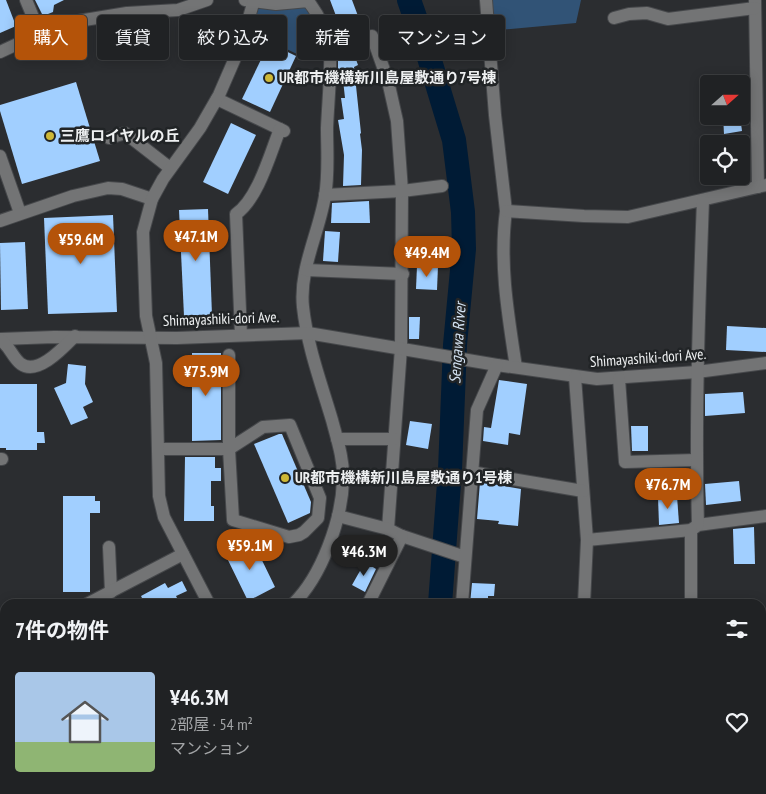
<!DOCTYPE html>
<html lang="ja">
<meta charset="utf-8">
<style>
:root{--surface:#202224;--page:#2d2f31;--text:#f1f3f6;--muted:#a2a4a6;--line:#3d3f41;--accent:#b45309}
body{margin:0;font-family:"PT Sans Narrow","Noto Sans JP",sans-serif;background:var(--page);color:var(--text);height:100vh;display:flex;flex-direction:column;font-size:19px;white-space:nowrap}
*{box-sizing:border-box;margin:0}
p{font-size:16px;color:var(--muted)}
.icon{flex:none;width:28px;height:28px;fill:none;stroke:currentColor;stroke-width:2;stroke-linecap:round;stroke-linejoin:round}
.map{position:relative;flex:1;overflow:hidden}
.panel{position:absolute;left:0px;top:599px;width:766px;height:196px;display:flex;flex-direction:column;background:var(--surface);border-radius:15px 15px 0 0;box-shadow:0 2px 12px #0003,0 0 0 1px var(--line)}
.panel>*{flex:none}
.top-card{position:absolute;left:15px;top:15px;width:500px;height:45px;display:flex;gap:10px}
.needle{width:32px;rotate:69deg}
.tools{position:absolute;left:700px;top:75px;display:grid;gap:10px}
.tools a{display:grid;place-items:center;width:50px;height:50px;border-radius:5px;background:var(--surface);box-shadow:0 2px 12px #0003,0 0 0 1px var(--line);font-size:25px}
.price{position:absolute;translate:-50% -42px;padding:0 11px;border-radius:18px;background:var(--accent);color:#fff;font-size:16px;line-height:32px;filter:drop-shadow(0 1px 2px #0008)}
.price::after{content:'';position:absolute;left:50%;top:30px;width:15px;height:11px;margin-left:-8px;background:inherit;clip-path:polygon(0 0,100% 0,50% 100%)}
.price.active{background:#222;color:#fff}
ul{padding:0;list-style:none}
li{display:flex;align-items:center;gap:15px;height:125px;padding:0 15px}
li span{display:grid;place-items:center;flex:none;width:140px;height:100px;border-radius:5px;color:#555}
li>.icon{margin-inline-start:auto}
span .icon{width:60px;height:60px;fill:#fffc;stroke-width:1}
li b{font-size:21px}
h2{display:flex;justify-content:space-between;align-items:center;height:60px;padding:0 15px;font-size:21px}
.chip{padding:0 18px;border-radius:5px;background:var(--surface);box-shadow:0 2px 12px #0003,0 0 0 1px var(--line);font-size:18px;line-height:45px}
.chip.active{background:var(--accent);color:#fff}
.map>svg:first-child{display:block}
</style>
<div class="map">
<svg width="766" height="794" viewBox="0 0 766 794">
<rect width="100%" height="100%" fill="#2b2d30"/>
<g fill="#315376">
<polygon points="486,0 581,0 576,23 488,31"/>
<polygon points="309,5 315,13 325,53 304,49 297,54 249,31 257,6"/>
</g>
<g fill="none" stroke-linecap="round" stroke-linejoin="round">
<g stroke="#001b35" stroke-width="24">
<polyline points="409,0 427,51 454,140 463,212 464,249 455,345 450,470 440,604"/>
<polyline points="390,794 392,790"/>
</g>
</g>
<g fill="#a1cfff">
<polygon points="0,0 6,0 16,26 0,33"/>
<polygon points="35,0 64,0 54,5 53,12 43,16"/>
<polygon points="330,0 352,0 361,24 358,26 360,32 344,37"/>
<polygon points="269,43 296,56 270,112 242,99"/>
<polygon points="353,51 358,65 354,67 361,133 360,134 362,150 361,185 343,186 344,155 338,120 344,119 341,98 345,98 342,71 338,73 338,57"/>
<polygon points="76,82 100,161 22,184 0,111 0,105"/>
<polygon points="723,116 740,116 742,131 724,134"/>
<polygon points="231,123 256,135 228,194 203,182"/>
<polygon points="369,201 370,223 331,223 332,203"/>
<polygon points="208,209 212,315 184,316 179,210"/>
<polygon points="113,215 117,312 48,314 44,218"/>
<polygon points="325,231 340,232 338,262 323,261"/>
<polygon points="25,242 28,309 1,310 0,243"/>
<polygon points="417,266 438,266 437,290 416,289"/>
<polygon points="409,317 420,317 419,339 409,339"/>
<polygon points="727,326 766,328 766,352 726,350"/>
<polygon points="192,353 221,353 221,440 192,441"/>
<polygon points="68,364 86,366 85,384 93,402 83,407 88,418 71,425 54,388 66,383"/>
<polygon points="499,380 527,384 520,435 509,433 508,445 483,441 484,427 491,428"/>
<polygon points="0,384 37,384 37,432 44,432 45,443 37,443 37,450 6,450 6,448 0,448"/>
<polygon points="743,392 745,413 705,416 705,394"/>
<polygon points="410,421 432,424 428,449 406,445"/>
<polygon points="631,426 648,426 648,451 632,451"/>
<polygon points="279,434 282,434 311,502 310,513 288,523 254,444"/>
<polygon points="185,457 215,457 215,468 221,468 221,481 211,481 211,506 214,506 214,521 184,521"/>
<polygon points="739,481 741,501 706,505 705,484"/>
<polygon points="480,482 521,489 518,526 498,524 499,521 477,519"/>
<polygon points="63,496 95,496 95,501 100,501 100,513 90,513 90,592 63,592"/>
<polygon points="677,496 679,523 659,525 658,497"/>
<polygon points="754,527 755,564 734,564 733,529"/>
<polygon points="249,542 254,552 257,550 275,587 248,601 225,554"/>
<polygon points="365,562 376,569 365,592 352,585"/>
<polygon points="182,581 187,591 176,596 180,604 145,604 141,596 165,583 168,588"/>
<polygon points="472,583 495,584 494,596 488,596 488,604 470,604"/>
</g>
<g fill="none" stroke-linecap="round" stroke-linejoin="round">
<g stroke="#46484b" stroke-width="14">
<g id="minor">
<polyline points="26,0 40,34"/>
<path d="M245 0 276 4 308 1C319 15 328 34 330 52 331 77 328 103 327 128 327 150 329 174 325 196 319 233 299 269 303 307 307 345 321 383 332 420 337 439 344 460 343 480 342 519 322 576 293 604"/>
<path d="M486 0 495 115 506 211C499 263 508 315 516 367"/>
<polyline points="755,0 758,187"/>
<polyline points="614,18 629,14 647,13 668,19 755,8"/>
<polyline points="330,51 372,36 388,81 397,121 402,191 401,348 388,529"/>
<polyline points="0,52 60,24 127,13 178,10 207,0"/>
<polyline points="217,99 284,131"/>
<polyline points="109,138 125,133 170,168"/>
<polyline points="0,156 20,213"/>
<polyline points="325,195 402,191 442,186"/>
<polyline points="506,211 584,216 628,217 766,185"/>
<polyline points="0,221 73,196 108,188 122,189 152,199"/>
<polyline points="306,270 403,274"/>
<path d="M241 335 236 214C258 199 270 154 280 129"/>
<polyline points="0,339 54,337 177,338 308,333 497,365 597,379 697,372 766,363"/>
<path d="M0 340C10 346 12 357 21 364 38 376 64 347 75 336"/>
<polyline points="575,377 587,540 691,530 698,525 766,516"/>
<polyline points="619,379 625,462 696,460"/>
<polyline points="337,439 394,439"/>
<polyline points="158,449 229,449 263,427 290,425 320,498 318,518 304,532 299,535 289,537 233,520 229,449 229,355"/>
<polyline points="0,459 2,459"/>
<polyline points="471,472 583,491"/>
<polyline points="338,516 388,529 402,536 465,557"/>
<path d="M698 525C695 417 699 308 703 200"/>
<polyline points="691,530 691,604"/>
<polyline points="109,547 111,592"/>
<polyline points="87,604 183,554"/>
<polyline points="209,604 164,517 159,496 156,363 146,316 143,232 152,199 163,179 200,128 219,95 242,42 254,0"/>
<polyline points="368,604 402,536"/>
<polyline points="462,604 477,410 497,365"/>
<polyline points="584,604 587,540"/>
<polyline points="0,621 5,621"/>
<polyline points="761,749 766,750"/>
<polyline points="0,759 5,759"/>
<polyline points="28,790 28,794"/>
<polyline points="104,790 104,794"/>
<polyline points="169,790 170,794"/>
<polyline points="326,790 328,794"/>
<polyline points="502,790 503,794"/>
<polyline points="68,794 87,790"/>
<polyline points="235,794 241,790"/>
<polyline points="366,794 369,790"/>
<polyline points="418,794 421,790"/>
<polyline points="697,794 697,790"/>
</g>
</g>
<use href="#minor" stroke="#737475" stroke-width="12"/>
</g>
<g fill="#ceb837" stroke="#212426" stroke-width="2">
<circle cx="269" cy="78" r="5"/>
<circle cx="50" cy="136" r="5"/>
<circle cx="285" cy="478" r="5"/>
</g>
<g text-anchor="middle" stroke-width="5" stroke-linejoin="round" paint-order="stroke">
<g font-size="15" font-weight="bold" fill="#eef0f1" stroke="#212426" text-anchor="start">
<text x="279" y="83">UR都市機構新川島屋敷通り7号棟</text>
<text x="60" y="141">三鷹ロイヤルの丘</text>
<text x="295" y="483">UR都市機構新川島屋敷通り1号棟</text>
</g>
<g font-size="15" fill="#eef0f1" stroke="#212426">
<text transform="translate(221 319) rotate(-2)" y="5">Shimayashiki-dori Ave.</text>
<text transform="translate(648 358) rotate(-4)" y="5">Shimayashiki-dori Ave.</text>
</g>
<g font-size="16" font-style="italic" fill="#d3e2f2" stroke="#212426">
<text transform="translate(457 343) rotate(-86)" y="6">Sengawa River</text>
</g>
</g>
</svg>
<div class="tools">
<a><svg class="needle" viewBox="-14 -14 28 28"><path d="M0-13l5 13h-10z" fill="#e53935"/><path d="M0 13l5-13h-10z" fill="#a2a4a6"/></svg></a>
<a><svg class="icon" aria-label="locate" viewBox="0 0 24 24"><circle cx="12" cy="12" r="6"/><path d="M12 2v4M12 18v4M2 12h4M18 12h4"/></svg></a>
</div>
<b class="price" style="left:196px;top:262px">¥47.1M</b>
<b class="price" style="left:81px;top:265px">¥59.6M</b>
<b class="price" style="left:427px;top:278px">¥49.4M</b>
<b class="price" style="left:206px;top:397px">¥75.9M</b>
<b class="price" style="left:668px;top:510px">¥76.7M</b>
<b class="price" style="left:250px;top:571px">¥59.1M</b>
<b class="price active" style="left:364px;top:577px">¥46.3M</b>
<div class="top-card">
<a class="chip active">購入</a>
<a class="chip">賃貸</a>
<a class="chip">絞り込み</a>
<a class="chip">新着</a>
<a class="chip">マンション</a>
</div>
<section class="panel">
<h2>7件の物件<svg class="icon" aria-label="filters" viewBox="0 0 24 24"><path d="M4 7h16M4 17h16"/><circle cx="9" cy="7" r="2"/><circle cx="15" cy="17" r="2"/></svg></h2>
<ul>
<li><span style="background:linear-gradient(#a9c7e8 70%,#8fb573 0)"><svg class="icon" aria-label="home" viewBox="0 0 24 24"><path d="M3 11l9-7 9 7M6 9v11h12V9"/></svg></span><div><b>¥46.3M</b><p>2部屋 · 54 m²</p><p>マンション</p></div><svg class="icon" aria-label="heart" viewBox="0 0 24 24"><path d="M12 20l-8-8c-3-5 5-10 8-4 3-6 11-1 8 4z"/></svg></li>
</ul>
</section>
</div>
